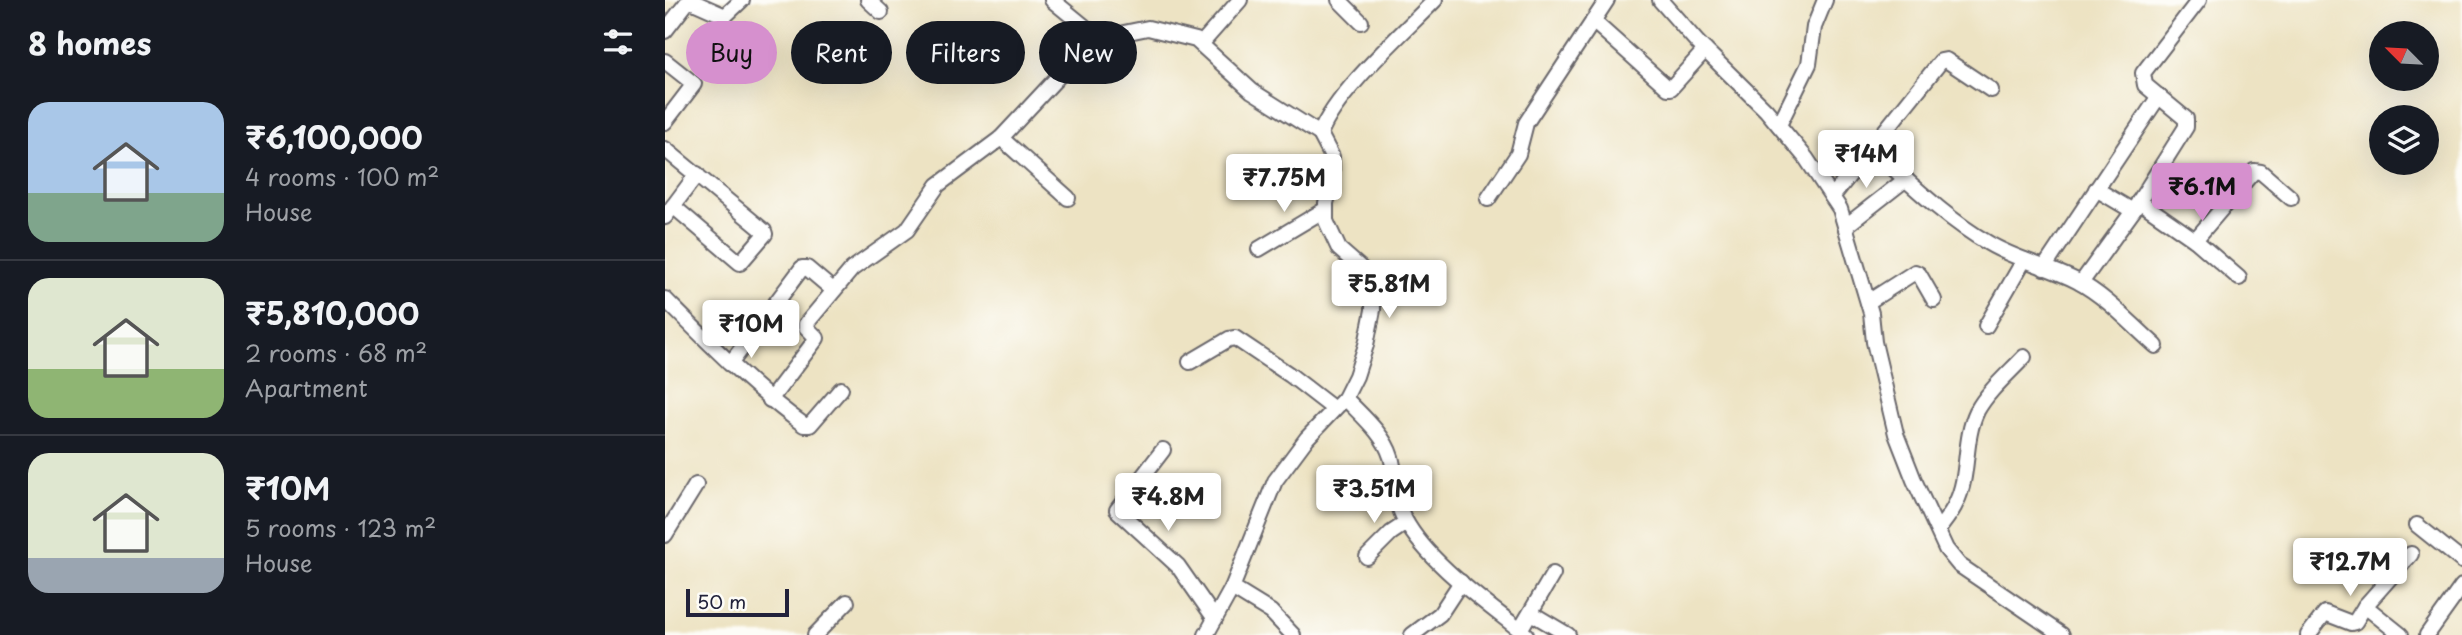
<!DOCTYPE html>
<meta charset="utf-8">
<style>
:root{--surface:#171b24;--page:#20242c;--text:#f1f3f6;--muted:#9ea1a6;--line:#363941;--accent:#d690ce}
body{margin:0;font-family:"Playpen Sans",sans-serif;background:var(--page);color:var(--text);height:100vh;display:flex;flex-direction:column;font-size:26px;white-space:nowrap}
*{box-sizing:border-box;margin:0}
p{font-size:23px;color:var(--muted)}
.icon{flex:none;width:38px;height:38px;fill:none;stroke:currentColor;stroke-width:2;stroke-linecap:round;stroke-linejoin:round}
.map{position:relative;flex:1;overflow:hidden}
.details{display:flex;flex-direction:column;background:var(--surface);width:665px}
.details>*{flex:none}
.guide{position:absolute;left:21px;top:21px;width:665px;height:63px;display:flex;gap:14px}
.needle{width:46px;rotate:294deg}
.fabs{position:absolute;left:1704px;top:21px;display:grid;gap:14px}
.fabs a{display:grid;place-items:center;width:70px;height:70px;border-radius:50%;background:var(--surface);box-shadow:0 7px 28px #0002;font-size:35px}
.scale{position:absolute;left:21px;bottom:18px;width:103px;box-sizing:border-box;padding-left:7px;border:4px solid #22223b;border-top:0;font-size:19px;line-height:24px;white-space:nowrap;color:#22223b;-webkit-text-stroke:5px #fdfcf7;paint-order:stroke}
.price{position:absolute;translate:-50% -60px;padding:0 16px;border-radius:7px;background:#fff;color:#222;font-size:23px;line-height:46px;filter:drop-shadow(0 2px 4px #0008)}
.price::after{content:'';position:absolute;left:50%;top:42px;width:21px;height:16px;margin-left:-10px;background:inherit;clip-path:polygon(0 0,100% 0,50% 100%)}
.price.current{background:var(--accent);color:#111}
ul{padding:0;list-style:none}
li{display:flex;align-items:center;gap:21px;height:175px;padding:0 28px}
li+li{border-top:2px solid var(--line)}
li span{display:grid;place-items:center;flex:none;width:196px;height:140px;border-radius:21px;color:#555}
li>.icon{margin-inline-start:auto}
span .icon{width:84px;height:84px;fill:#fffc;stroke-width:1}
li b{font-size:30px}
h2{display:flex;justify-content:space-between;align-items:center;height:84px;padding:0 28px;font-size:30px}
.pill{padding:0 24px;border-radius:32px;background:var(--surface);box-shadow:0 7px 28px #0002;font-size:24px;line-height:63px}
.pill.current{background:var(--accent);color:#111}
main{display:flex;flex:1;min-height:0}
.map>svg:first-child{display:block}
</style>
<main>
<section class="details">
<h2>8 homes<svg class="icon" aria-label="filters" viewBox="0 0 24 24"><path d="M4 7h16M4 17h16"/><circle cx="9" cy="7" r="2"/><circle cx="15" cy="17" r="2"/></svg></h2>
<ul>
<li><span style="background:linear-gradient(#a9c7e8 65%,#7fa58c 0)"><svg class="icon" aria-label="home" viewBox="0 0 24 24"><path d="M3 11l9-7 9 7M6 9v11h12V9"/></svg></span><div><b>₹6,100,000</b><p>4 rooms · 100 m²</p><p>House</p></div></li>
<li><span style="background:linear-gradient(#dfe7d0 65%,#8fb573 0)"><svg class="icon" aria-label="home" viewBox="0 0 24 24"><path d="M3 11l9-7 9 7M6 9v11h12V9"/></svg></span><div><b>₹5,810,000</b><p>2 rooms · 68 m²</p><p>Apartment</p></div></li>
<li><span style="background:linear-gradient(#dfe7d0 75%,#9aa5b1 0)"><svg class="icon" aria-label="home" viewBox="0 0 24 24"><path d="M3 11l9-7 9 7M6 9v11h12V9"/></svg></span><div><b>₹10M</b><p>5 rooms · 123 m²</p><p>House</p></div></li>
</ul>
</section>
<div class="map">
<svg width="1797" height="635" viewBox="0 0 1797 635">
<rect width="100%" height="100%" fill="#fdfcf7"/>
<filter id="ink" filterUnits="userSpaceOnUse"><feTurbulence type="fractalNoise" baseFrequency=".0143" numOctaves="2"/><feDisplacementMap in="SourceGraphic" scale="14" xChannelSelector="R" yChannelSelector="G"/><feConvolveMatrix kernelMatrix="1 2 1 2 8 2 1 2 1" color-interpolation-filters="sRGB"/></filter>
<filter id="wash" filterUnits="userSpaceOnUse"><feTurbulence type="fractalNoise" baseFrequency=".00686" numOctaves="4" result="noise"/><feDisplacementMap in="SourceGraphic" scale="28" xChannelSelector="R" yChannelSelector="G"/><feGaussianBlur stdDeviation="1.57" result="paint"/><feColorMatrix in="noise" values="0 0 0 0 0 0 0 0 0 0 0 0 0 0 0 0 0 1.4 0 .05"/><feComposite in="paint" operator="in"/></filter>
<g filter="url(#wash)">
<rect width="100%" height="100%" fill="#ede3c3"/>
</g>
<g filter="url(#ink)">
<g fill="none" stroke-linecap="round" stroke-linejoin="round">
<g stroke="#69666b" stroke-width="18">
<g id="minor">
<polyline points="203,0 216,12"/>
<polyline points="387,0 431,36 444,36 483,28 531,40 587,91 655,134"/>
<polyline points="674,0 696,22"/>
<polyline points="995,0 1033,43 1101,110 1141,158 1175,209 1206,313 1209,342 1231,434 1249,480 1281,549 1294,565 1397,635"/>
<polyline points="928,21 1003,88 1006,88 1040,50"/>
<polyline points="0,31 24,0 60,16 77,0"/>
<polyline points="537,43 575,0"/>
<polyline points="0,61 29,84 0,122"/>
<polyline points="1114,125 1144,64 1149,27 1160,0"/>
<polyline points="336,138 403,198"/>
<path d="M1206 148C1243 181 1280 218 1323 243 1351 260 1383 266 1412 281 1442 297 1466 324 1491 346"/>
<polyline points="0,149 99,231 100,234 75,263 8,206"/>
<polyline points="1431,189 1468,211"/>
<polyline points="1167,197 1276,61 1281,60 1326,90"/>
<polyline points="823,199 853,154 861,123 942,0"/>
<polyline points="1474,201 1530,240 1574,278"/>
<polyline points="0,217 32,174"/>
<polyline points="1181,226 1241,179"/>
<polyline points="1530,240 1589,171 1596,172 1626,198"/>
<polyline points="594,249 661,209"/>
<polyline points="1379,268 1494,96"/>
<polyline points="1416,283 1468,211 1521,127 1521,119 1480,85 1478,73 1534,0"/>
<path d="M0 299C45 344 88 388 139 425H145L176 389"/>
<polyline points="1203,302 1250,272 1254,274 1269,300"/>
<polyline points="1321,326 1359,260"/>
<polyline points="525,362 564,339 570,338 625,375 669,409"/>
<polyline points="65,364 137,268 142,268 168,290"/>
<path d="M680 398C696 415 719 434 726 457 732 477 729 502 740 520 763 563 823 604 861 635"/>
<polyline points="105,400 152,338 141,327 141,324 187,269 242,230 273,185 336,138 431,36"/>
<polyline points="498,450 452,510 513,566 550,619"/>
<polyline points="1752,525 1797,561"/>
<path d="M1273 530C1279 522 1287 513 1291 503 1305 475 1298 440 1312 411 1323 391 1343 374 1359 357"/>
<polyline points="0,535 31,485"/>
<polyline points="702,557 726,533 741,523"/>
<polyline points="567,588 606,612 628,635"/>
<polyline points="1700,606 1736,635"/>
<polyline points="866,613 903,635"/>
<polyline points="855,630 888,574"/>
<polyline points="150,635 182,602"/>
<path d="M541 635 567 588 610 481 642 438 680 398 691 376 701 345 708 310V285L698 270 674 249 661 221V203L667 182V157L655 134C671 92 738 33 770 0"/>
<polyline points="747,635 775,614 796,582"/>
<polyline points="1643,635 1660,613 1686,623 1690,622 1700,606 1746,554"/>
<polyline points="1762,635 1797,586"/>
</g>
</g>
<use href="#minor" stroke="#fff" stroke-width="14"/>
</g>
</g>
</svg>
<div class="fabs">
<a><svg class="needle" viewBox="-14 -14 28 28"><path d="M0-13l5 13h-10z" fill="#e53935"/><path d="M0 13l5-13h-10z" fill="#9ea1a6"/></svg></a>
<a><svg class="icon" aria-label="layers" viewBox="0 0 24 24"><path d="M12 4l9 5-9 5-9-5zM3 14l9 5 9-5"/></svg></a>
</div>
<div class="scale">50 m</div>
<b class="price" style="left:1201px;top:190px">₹14M</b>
<b class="price" style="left:619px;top:214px">₹7.75M</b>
<b class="price current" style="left:1537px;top:223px">₹6.1M</b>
<b class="price" style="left:724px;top:320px">₹5.81M</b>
<b class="price" style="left:86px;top:360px">₹10M</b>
<b class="price" style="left:709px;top:525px">₹3.51M</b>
<b class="price" style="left:503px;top:533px">₹4.8M</b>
<b class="price" style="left:1685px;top:598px">₹12.7M</b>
<div class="guide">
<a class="pill current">Buy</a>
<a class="pill">Rent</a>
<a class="pill">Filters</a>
<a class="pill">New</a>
</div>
</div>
</main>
